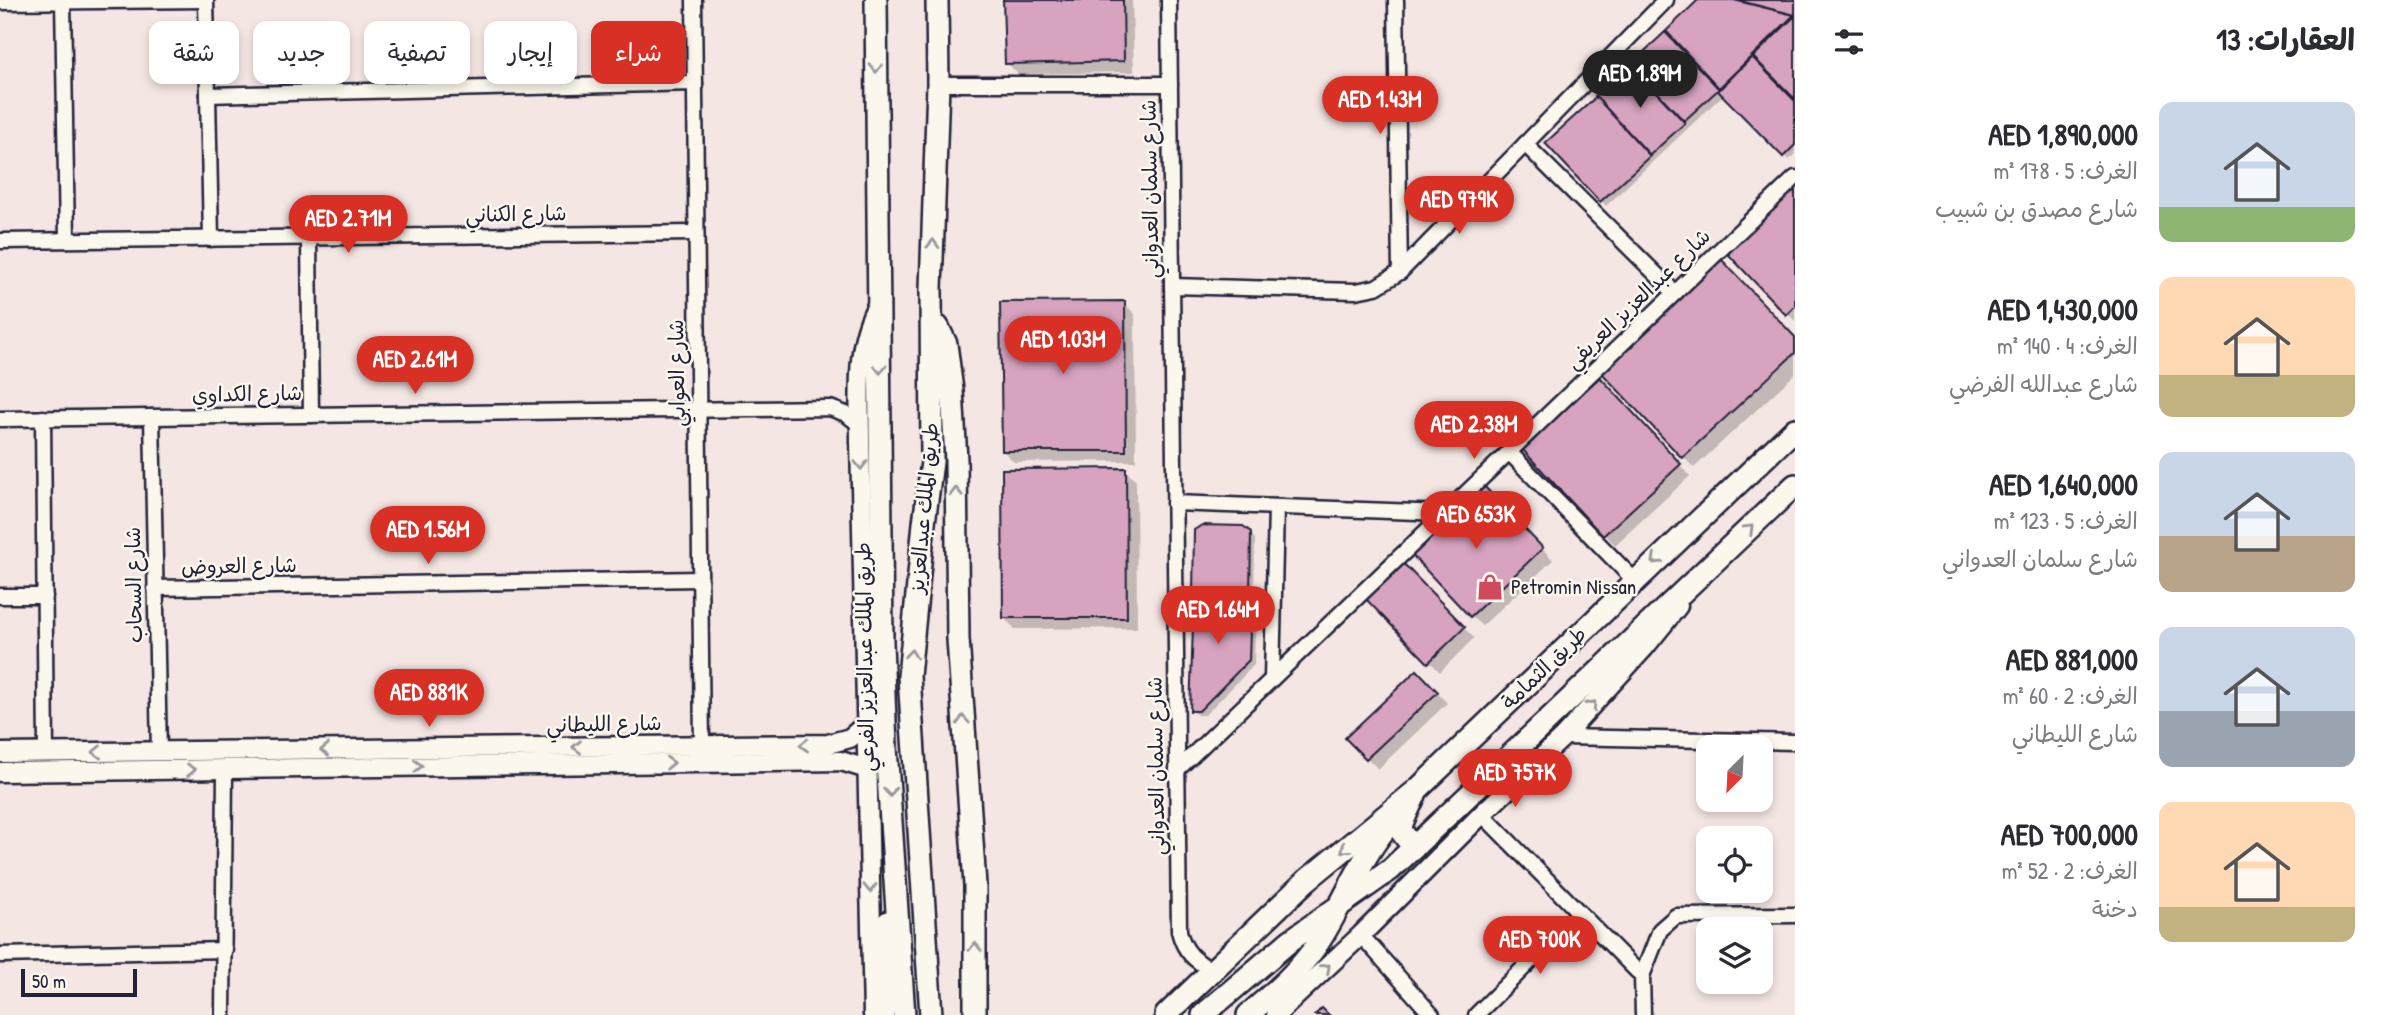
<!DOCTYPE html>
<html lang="ar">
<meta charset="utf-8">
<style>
:root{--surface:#fff;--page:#f2f2f3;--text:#2b2b33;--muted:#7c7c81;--accent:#d93025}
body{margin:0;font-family:"Patrick Hand","Playpen Sans Arabic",sans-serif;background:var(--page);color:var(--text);direction:rtl;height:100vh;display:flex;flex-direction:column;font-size:26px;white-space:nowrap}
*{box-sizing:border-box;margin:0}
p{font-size:23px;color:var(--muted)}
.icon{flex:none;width:38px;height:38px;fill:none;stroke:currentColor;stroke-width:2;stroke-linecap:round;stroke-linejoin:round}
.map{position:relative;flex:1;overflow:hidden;direction:ltr}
.details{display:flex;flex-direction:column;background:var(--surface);width:595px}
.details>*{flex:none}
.banner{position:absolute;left:21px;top:21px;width:665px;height:63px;direction:rtl;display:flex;gap:14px}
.needle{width:46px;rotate:204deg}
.fabs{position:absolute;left:1696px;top:735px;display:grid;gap:14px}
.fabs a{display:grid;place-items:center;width:77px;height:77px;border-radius:14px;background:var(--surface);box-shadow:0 4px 10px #0003;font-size:35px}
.scale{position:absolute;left:21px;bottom:18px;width:116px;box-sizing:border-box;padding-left:7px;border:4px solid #22223b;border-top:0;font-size:19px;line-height:24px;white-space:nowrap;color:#22223b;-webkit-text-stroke:5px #fbf7ec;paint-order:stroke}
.price{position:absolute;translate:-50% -60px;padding:0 16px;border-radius:24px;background:var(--accent);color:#fff;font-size:23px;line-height:46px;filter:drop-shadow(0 2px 4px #0008)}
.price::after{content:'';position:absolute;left:50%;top:42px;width:21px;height:16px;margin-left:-10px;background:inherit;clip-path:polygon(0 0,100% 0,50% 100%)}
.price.selected{background:#222;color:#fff}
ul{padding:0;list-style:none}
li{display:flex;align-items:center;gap:21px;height:175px;padding:0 35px}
li span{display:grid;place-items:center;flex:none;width:196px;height:140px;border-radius:14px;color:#555}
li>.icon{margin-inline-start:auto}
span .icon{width:84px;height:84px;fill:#fffc;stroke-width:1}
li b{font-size:30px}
h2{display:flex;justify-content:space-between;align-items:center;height:84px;padding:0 35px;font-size:30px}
.pill{padding:0 24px;border-radius:14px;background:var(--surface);box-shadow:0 4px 10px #0003;font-size:24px;line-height:63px}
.pill.selected{background:var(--accent);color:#fff}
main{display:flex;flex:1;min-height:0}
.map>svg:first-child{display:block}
</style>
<main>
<section class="details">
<h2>العقارات: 13<svg class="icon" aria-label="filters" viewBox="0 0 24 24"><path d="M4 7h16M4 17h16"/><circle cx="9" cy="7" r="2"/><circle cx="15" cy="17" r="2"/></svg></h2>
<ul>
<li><span style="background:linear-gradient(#c9d6e8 75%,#8fb573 0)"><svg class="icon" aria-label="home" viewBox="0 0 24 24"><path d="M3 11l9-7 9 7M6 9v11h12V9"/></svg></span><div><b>AED 1,890,000</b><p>الغرف: 5 · 178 m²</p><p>شارع مصدق بن شبيب</p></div></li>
<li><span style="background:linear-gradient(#ffd9b3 70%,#c2b280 0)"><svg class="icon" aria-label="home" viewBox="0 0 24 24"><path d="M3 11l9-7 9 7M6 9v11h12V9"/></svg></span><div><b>AED 1,430,000</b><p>الغرف: 4 · 140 m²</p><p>شارع عبدالله الفرضي</p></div></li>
<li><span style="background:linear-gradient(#c9d6e8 60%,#b9a48a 0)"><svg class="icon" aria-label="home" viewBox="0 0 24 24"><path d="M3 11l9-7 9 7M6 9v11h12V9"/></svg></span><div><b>AED 1,640,000</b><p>الغرف: 5 · 123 m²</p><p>شارع سلمان العدواني</p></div></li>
<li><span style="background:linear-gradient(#c9d6e8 60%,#9aa5b1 0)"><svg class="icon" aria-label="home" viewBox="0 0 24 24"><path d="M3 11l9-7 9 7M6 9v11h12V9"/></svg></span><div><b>AED 881,000</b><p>الغرف: 2 · 60 m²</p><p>شارع الليطاني</p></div></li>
<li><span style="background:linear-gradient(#ffd9b3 75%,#c2b280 0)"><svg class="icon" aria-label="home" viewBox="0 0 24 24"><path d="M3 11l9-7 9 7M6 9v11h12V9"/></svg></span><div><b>AED 700,000</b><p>الغرف: 2 · 52 m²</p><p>دخنة</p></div></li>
</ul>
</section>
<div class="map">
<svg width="1795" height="1015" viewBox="0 0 1795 1015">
<rect width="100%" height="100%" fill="#f4e6e3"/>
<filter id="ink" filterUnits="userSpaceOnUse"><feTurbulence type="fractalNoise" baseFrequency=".0143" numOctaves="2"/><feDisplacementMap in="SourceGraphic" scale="14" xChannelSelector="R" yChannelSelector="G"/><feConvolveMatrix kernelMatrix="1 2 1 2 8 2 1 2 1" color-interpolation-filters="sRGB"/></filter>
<g filter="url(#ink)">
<g fill="#0003">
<polygon points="1005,0 1132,0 1134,72 1018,74 1007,63"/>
<polygon points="1701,0 1795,0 1795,155 1789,160 1724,94 1606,206 1548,143"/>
<polygon points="1795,189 1795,321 1729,253"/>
<polygon points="1124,303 1135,314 1136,461 1014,462 1003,451"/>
<polygon points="1795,339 1795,374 1694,468 1603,371"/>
<polygon points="1611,390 1690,476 1615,545 1525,449"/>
<polygon points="1125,470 1136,481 1137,628 1015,629 1004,618"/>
<polygon points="1494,498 1553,560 1482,626 1471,616"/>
<polygon points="1250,533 1255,539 1254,601 1250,601 1256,607 1254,665 1205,715 1197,715 1192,710 1200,600 1194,594"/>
<polygon points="1399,562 1474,638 1440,672 1364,595"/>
<polygon points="1417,672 1447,703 1378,769 1348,738"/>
</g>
<g fill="#d7a3bf" stroke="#22223b" stroke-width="2">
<polygon points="1003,0 1123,0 1124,61 1005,64"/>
<polygon points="1698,0 1734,0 1794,15 1719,88 1666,31"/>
<polygon points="1736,0 1795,0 1795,15"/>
<polygon points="1795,16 1795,99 1753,57"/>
<polygon points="1665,32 1719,89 1684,121 1631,64"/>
<polygon points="1752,57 1795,101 1795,145 1783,157 1718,91"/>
<polygon points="1630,64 1685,123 1650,155 1595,96"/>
<polygon points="1596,97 1650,156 1600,202 1545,143"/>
<polygon points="1795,187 1795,306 1786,315 1727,253"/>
<polygon points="1721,259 1795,337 1795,353 1682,458 1600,371"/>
<polygon points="1125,301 1126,451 1002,451 1000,302"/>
<polygon points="1600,377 1681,464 1603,536 1522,449"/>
<polygon points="1126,468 1127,618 1003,618 1002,469"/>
<polygon points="1483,485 1543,548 1470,617 1410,553"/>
<polygon points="1202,525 1243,526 1251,532 1250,596 1193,595 1194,530"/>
<polygon points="1399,559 1465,627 1428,663 1362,595"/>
<polygon points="1194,598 1251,600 1249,660 1199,711 1190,711"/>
<polygon points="1417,670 1438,692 1366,759 1345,738"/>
<polygon points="1322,1008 1329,1015 1315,1015"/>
</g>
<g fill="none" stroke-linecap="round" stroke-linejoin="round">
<g stroke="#22223b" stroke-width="19">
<g id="minor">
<polyline points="63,0 67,240"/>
<polyline points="206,0 211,239"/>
<polyline points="694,0 702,746"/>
<path d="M1169 0 1179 931C1184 952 1195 961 1213 971"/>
<polyline points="1396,0 1400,272"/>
<polyline points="0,2 206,0"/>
<polyline points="938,84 1170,84"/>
<polyline points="208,95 695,83"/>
<polyline points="1525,144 1675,293"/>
<polyline points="309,238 311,415"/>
<polyline points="0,241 696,233"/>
<polyline points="1172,286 1356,291 1376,287 1400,272 1666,0"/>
<polyline points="152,417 159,752"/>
<polyline points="43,418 46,753"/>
<polyline points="0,419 830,408 846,414 860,425"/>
<polyline points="1509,452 1635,581"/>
<polyline points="1174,503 1444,513"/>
<polyline points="155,588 700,579"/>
<polyline points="0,596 45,596"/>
<polyline points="1272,679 1276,507"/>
<polyline points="1563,737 1795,742"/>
<polyline points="1177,770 1795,178"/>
<polyline points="1482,814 1642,976 1643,1015"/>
<polyline points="1361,935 1432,1015"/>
<polyline points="0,955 225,950"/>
<polyline points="1642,976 1660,930 1676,916 1795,915"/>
<polyline points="223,1015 225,769"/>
<polyline points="1476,1015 1579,913"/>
</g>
</g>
<g stroke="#22223b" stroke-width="23">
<g id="tertiary">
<polyline points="0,753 828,744 850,738 866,724"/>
<polyline points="0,772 841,761 867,769"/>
<path d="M873 1015 860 442C860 395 854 344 879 302"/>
<polyline points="1276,1015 1361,935 1482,814 1563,737 1644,648 1678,606"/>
</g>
</g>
<g stroke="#22223b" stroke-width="26">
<g id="primary">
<polyline points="876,0 882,643 886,747 904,1015"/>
<polyline points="938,327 946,344 952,390 956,460 958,639 975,885 975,1015"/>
<polyline points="1414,848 1401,831 1402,823 1415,795"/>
<path d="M883 1015C887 984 885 953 888 922"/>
<polyline points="931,1015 909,676 924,523 932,462 931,289 938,84 937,0"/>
<polyline points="1166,1015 1307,880 1417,790 1795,429"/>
<polyline points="1203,1015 1291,940 1390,870 1795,485"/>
<path d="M1248 1015C1272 994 1297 973 1316 946 1342 908 1357 863 1387 827"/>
</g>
</g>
<use href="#minor" stroke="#fbf7ec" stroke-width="14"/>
<use href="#tertiary" stroke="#fbf7ec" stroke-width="18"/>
<use href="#primary" stroke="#fbf7ec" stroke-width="21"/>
</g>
<defs><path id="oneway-chevron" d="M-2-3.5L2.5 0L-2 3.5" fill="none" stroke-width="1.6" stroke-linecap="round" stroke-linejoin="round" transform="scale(1.75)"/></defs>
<g stroke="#99979c">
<use href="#oneway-chevron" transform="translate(876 68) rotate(90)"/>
<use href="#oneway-chevron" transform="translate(933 244) rotate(-88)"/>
<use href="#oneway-chevron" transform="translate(880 369) rotate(89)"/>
<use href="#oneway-chevron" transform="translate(861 465) rotate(89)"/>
<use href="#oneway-chevron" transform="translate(956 492) rotate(-91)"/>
<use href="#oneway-chevron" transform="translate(1749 529) rotate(-44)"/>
<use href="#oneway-chevron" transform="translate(1656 560) rotate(137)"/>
<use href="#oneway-chevron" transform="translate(911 654) rotate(-84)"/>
<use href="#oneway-chevron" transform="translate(1592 705) rotate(-48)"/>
<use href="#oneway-chevron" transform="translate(963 720) rotate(-94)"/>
<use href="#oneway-chevron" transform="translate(804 745) rotate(179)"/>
<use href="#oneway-chevron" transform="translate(577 747) rotate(179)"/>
<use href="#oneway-chevron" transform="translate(325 750) rotate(179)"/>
<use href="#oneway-chevron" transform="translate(97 752) rotate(179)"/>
<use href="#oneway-chevron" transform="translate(670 763) rotate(-1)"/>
<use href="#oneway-chevron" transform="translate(418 766) rotate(-1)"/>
<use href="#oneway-chevron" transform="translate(191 770) rotate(-1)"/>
<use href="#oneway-chevron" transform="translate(890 792) rotate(85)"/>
<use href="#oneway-chevron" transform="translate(1345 849) rotate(140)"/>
<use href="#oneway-chevron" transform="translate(870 888) rotate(89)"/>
<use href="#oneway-chevron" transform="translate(975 947) rotate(-90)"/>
<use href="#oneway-chevron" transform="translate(1326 968) rotate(-43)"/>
</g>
</g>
<defs>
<g id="shop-bare" transform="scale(2.1)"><path d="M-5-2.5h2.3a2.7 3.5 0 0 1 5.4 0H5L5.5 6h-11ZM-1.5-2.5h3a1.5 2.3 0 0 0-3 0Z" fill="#d1495b" stroke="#fbf7ec" stroke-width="2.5" paint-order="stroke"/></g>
</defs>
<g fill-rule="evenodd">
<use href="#shop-bare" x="1490" y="587"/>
</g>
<g text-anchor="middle" stroke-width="5" stroke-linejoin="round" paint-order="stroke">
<g font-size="21" fill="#22223b" stroke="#fbf7ec">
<text transform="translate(1150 189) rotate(-91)" y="7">شارع سلمان العدواني</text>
<text transform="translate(516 214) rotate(-1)" y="7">شارع الكناني</text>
<text transform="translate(1638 299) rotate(-44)" y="7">شارع عبدالعزيز العريفي</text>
<text transform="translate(677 373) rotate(-91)" y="7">شارع العوابي</text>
<text transform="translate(247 394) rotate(-1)" y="7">شارع الكداوي</text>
<text transform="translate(924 508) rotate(-85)" y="7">طريق الملك عبدالعزيز</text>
<text transform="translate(239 566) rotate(-1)" y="7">شارع العروض</text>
<text transform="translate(134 585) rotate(-91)" y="7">شارع السحاب</text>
<text transform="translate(865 657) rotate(-91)" y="7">طريق الملك عبدالعزيز الفرعي</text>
<text transform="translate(1544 668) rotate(-44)" y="7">طريق الثمامة</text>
<text transform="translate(604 724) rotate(-1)" y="7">شارع الليطاني</text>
<text transform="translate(1156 766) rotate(-91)" y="7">شارع سلمان العدواني</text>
</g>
<g font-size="21" fill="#22223b" stroke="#fbf7ec" text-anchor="start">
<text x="1511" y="594">Petromin Nissan</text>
</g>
</g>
</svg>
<div class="fabs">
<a><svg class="needle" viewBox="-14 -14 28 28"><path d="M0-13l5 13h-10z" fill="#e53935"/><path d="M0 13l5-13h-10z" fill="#7c7c81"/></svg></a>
<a><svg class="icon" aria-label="locate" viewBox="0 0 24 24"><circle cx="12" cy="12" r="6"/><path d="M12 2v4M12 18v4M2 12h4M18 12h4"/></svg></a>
<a><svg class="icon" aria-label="layers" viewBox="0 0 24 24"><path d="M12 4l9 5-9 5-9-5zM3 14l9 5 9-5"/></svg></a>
</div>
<div class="scale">50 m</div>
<b class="price selected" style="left:1640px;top:110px">AED 1.89M</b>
<b class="price" style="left:1380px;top:136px">AED 1.43M</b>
<b class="price" style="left:1459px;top:236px">AED 979K</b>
<b class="price" style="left:348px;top:255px">AED 2.71M</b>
<b class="price" style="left:1063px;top:376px">AED 1.03M</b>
<b class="price" style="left:415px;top:396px">AED 2.61M</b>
<b class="price" style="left:1474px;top:461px">AED 2.38M</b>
<b class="price" style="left:1476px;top:551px">AED 653K</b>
<b class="price" style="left:428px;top:566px">AED 1.56M</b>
<b class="price" style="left:1218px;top:646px">AED 1.64M</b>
<b class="price" style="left:429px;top:729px">AED 881K</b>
<b class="price" style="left:1515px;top:809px">AED 757K</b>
<b class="price" style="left:1540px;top:976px">AED 700K</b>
<div class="banner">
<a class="pill selected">شراء</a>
<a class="pill">إيجار</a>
<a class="pill">تصفية</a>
<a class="pill">جديد</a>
<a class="pill">شقة</a>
</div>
</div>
</main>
